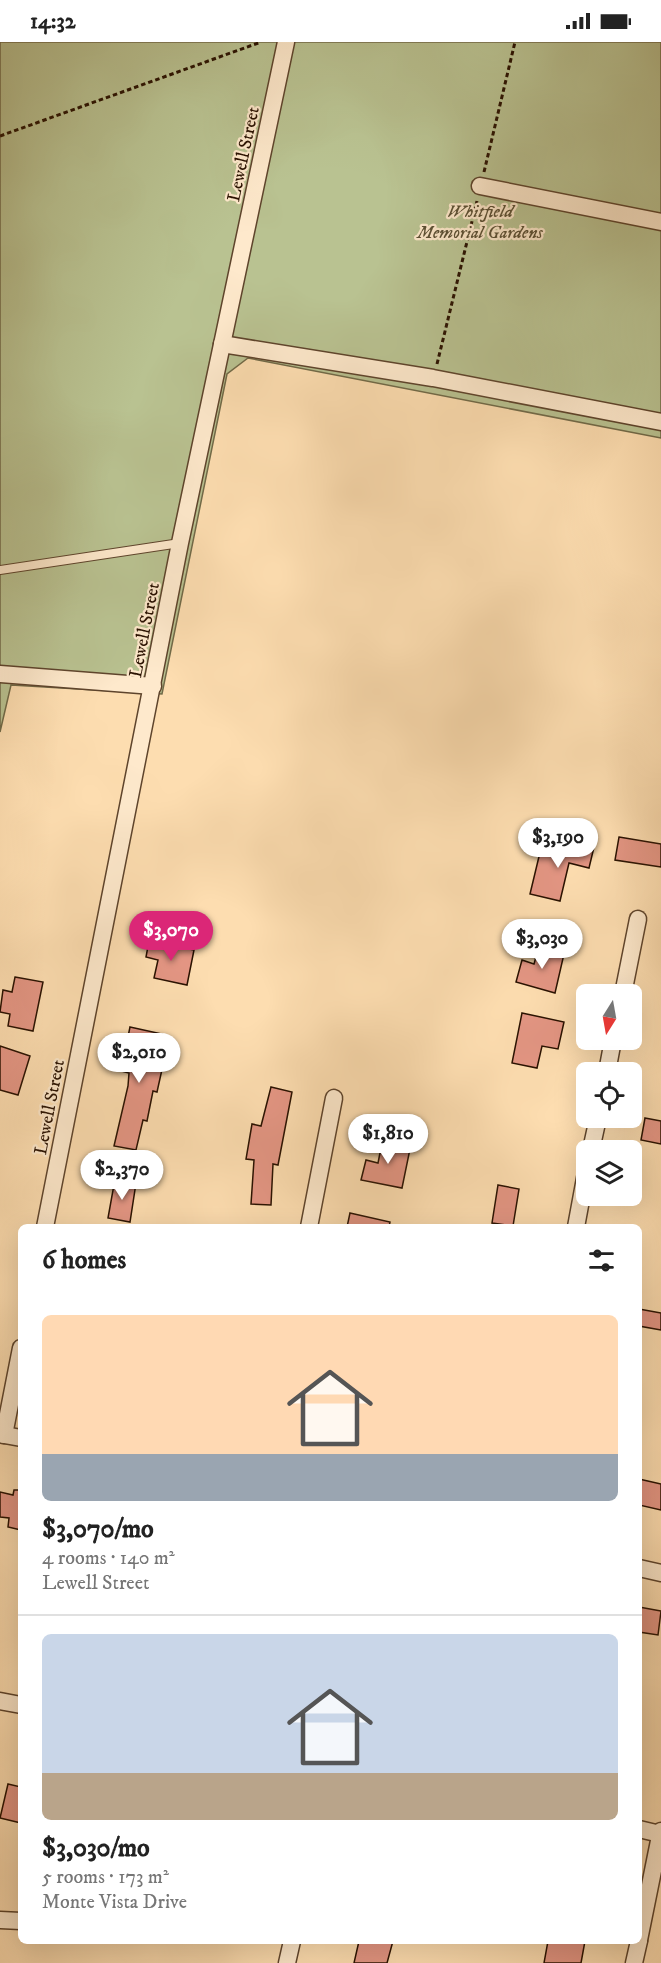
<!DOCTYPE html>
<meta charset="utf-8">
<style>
:root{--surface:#fff;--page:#f2f2f2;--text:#222;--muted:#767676;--line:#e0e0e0;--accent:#db2777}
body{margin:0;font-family:"IM FELL DW Pica",serif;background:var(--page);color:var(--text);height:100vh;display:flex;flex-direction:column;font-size:22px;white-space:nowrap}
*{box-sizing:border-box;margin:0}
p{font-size:20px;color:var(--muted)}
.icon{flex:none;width:33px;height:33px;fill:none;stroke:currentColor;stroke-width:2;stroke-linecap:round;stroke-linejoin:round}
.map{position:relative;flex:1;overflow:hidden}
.side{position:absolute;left:18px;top:1182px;width:624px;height:720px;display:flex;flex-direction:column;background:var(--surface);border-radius:9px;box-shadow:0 6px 24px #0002}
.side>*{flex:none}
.needle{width:39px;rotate:191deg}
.tools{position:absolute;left:576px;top:942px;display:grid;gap:12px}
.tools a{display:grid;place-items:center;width:66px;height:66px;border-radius:9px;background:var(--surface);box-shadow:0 6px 24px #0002;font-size:30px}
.price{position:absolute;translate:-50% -51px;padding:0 14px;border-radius:21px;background:#fff;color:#222;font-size:20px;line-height:39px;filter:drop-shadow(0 2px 3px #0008)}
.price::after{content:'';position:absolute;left:50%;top:36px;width:18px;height:14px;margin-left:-9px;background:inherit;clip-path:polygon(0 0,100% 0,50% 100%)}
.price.selected{background:var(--accent);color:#fff}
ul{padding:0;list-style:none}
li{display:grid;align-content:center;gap:12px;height:318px;padding:0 24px}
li+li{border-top:2px solid var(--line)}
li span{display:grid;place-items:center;height:186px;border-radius:9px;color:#555}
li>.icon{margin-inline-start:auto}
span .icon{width:108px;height:108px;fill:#fffc;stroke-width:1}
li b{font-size:26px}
h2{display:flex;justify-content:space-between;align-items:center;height:72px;padding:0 24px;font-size:26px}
.status{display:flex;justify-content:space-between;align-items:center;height:42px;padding:0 30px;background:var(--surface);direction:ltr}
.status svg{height:16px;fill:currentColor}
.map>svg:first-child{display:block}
</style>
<div class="status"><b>14:32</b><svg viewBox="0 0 49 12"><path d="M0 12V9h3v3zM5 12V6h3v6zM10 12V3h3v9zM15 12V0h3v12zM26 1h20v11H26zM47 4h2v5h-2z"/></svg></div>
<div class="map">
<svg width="661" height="1921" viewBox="0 0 661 1921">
<rect width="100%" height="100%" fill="#fdddb0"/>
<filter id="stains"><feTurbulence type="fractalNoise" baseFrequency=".00333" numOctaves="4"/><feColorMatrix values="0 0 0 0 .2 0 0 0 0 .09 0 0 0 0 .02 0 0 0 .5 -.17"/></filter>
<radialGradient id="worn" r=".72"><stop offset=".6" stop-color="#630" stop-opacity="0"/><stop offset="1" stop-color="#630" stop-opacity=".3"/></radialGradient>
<polygon fill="#b9c291" stroke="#716a48" stroke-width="1.5" points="0,0 661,0 661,396 248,316 227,332 162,652 11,643 0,690"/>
<g fill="#e49684" stroke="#291100" stroke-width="1.5">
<polygon points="619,795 661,802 661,825 615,818"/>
<polygon points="573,800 594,805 589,826 569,821 560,859 530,852 542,802 571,809"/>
<polygon points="149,899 194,908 187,943 154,936 158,918 146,915"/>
<polygon points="539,904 564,912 555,951 516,940 522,918 534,922"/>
<polygon points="15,935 43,940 33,989 8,984 10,972 0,970 3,948 12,950"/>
<polygon points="522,971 564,980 558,1007 542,1004 537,1026 512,1021"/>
<polygon points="130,985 162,992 155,1021 163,1023 157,1050 153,1049 147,1079 143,1078 136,1108 114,1104 128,1044 129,1031 121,1029"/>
<polygon points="0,1004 30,1014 18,1053 0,1048"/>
<polygon points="271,1045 292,1050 278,1123 273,1122 271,1163 251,1162 254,1118 246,1117 252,1082 261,1084"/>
<polygon points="645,1076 661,1079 661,1102 641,1098"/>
<polygon points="383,1096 402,1100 401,1106 410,1107 402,1146 361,1138 366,1118 378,1121"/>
<polygon points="115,1137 136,1141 130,1180 108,1176"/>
<polygon points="498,1143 519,1147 513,1184 492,1181"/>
<polygon points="350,1171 390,1180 389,1185 347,1185"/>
<polygon points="639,1267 661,1271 661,1288 639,1284"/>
<polygon points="639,1437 661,1442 661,1468 639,1463"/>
<polygon points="14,1448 21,1448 21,1488 8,1485 9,1476 0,1475 0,1450 13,1453"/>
<polygon points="639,1565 661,1569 658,1593 639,1590"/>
<polygon points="8,1742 21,1745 21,1781 0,1776"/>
<polygon points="359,1899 393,1899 387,1921 354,1921"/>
<polygon points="548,1899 585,1899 581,1921 544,1921"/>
</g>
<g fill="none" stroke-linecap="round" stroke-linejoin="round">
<g stroke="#5e442c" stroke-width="10">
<polyline id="lane" points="0,528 180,501"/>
</g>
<g stroke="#5e442c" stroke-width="19">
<g id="street">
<polyline points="480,144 661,180"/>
<polyline points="222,302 433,336 661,380"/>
<polyline points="0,632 153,644"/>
<polyline points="623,952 638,877"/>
<polyline points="607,1030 613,998"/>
<polyline points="591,1108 598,1076"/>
<polyline points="45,1185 180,501 286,0"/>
<polyline points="309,1185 334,1056"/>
<polyline points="576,1185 586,1131"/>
<polyline points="0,1392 21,1396"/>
<polyline points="4,1393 21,1306"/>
<polyline points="639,1526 661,1531"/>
<polyline points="0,1659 21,1663"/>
<polyline points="639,1787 660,1792"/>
<polyline points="0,1878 21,1879"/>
<polyline points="639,1898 661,1789"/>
<polyline points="287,1921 292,1899"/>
<polyline points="634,1921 639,1899"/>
</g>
</g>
<g stroke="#291100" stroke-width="3" stroke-dasharray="4.5 3" stroke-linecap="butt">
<polyline points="0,94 261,0"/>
<polyline points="484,130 515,0"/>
<polyline points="437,322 477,159"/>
</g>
<use href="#lane" stroke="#fee9cc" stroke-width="8"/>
<use href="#street" stroke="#fee9cc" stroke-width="16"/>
</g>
<g text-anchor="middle" stroke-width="4.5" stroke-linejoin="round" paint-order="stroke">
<g font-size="18" fill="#291100" stroke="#fee9cc">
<text transform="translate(243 112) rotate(-78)" y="6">Lewell Street</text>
<text transform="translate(144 588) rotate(-79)" y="6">Lewell Street</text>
<text transform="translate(49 1065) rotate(-79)" y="6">Lewell Street</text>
</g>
<g font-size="18" font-style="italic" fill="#5b4f33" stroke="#fee9cc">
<text x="480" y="175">Whitfield<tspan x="480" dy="21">Memorial Gardens</tspan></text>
</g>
</g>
<rect width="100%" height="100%" filter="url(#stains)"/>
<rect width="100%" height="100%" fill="url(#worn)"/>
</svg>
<div class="tools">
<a><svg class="needle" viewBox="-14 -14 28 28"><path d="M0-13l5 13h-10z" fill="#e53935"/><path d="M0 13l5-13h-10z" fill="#767676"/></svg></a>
<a><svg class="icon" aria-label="locate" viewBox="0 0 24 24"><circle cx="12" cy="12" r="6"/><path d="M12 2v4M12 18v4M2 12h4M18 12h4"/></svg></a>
<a><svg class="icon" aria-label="layers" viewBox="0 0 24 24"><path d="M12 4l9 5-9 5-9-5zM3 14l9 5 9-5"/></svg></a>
</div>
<b class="price" style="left:558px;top:827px">$3,190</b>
<b class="price selected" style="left:171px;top:920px">$3,070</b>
<b class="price" style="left:542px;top:928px">$3,030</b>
<b class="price" style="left:139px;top:1042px">$2,010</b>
<b class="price" style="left:388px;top:1123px">$1,810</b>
<b class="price" style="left:122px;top:1159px">$2,370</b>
<section class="side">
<h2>6 homes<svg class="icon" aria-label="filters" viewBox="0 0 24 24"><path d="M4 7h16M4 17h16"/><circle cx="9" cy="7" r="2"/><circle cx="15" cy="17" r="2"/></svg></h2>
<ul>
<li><span style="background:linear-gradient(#ffd9b3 75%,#9aa5b1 0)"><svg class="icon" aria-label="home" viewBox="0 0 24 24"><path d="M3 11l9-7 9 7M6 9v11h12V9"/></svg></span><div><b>$3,070/mo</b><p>4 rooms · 140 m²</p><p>Lewell Street</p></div></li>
<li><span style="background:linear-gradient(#c9d6e8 75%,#b9a48a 0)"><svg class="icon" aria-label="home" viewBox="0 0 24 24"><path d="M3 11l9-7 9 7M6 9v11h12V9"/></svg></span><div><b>$3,030/mo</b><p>5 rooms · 173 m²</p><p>Monte Vista Drive</p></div></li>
</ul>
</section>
</div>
